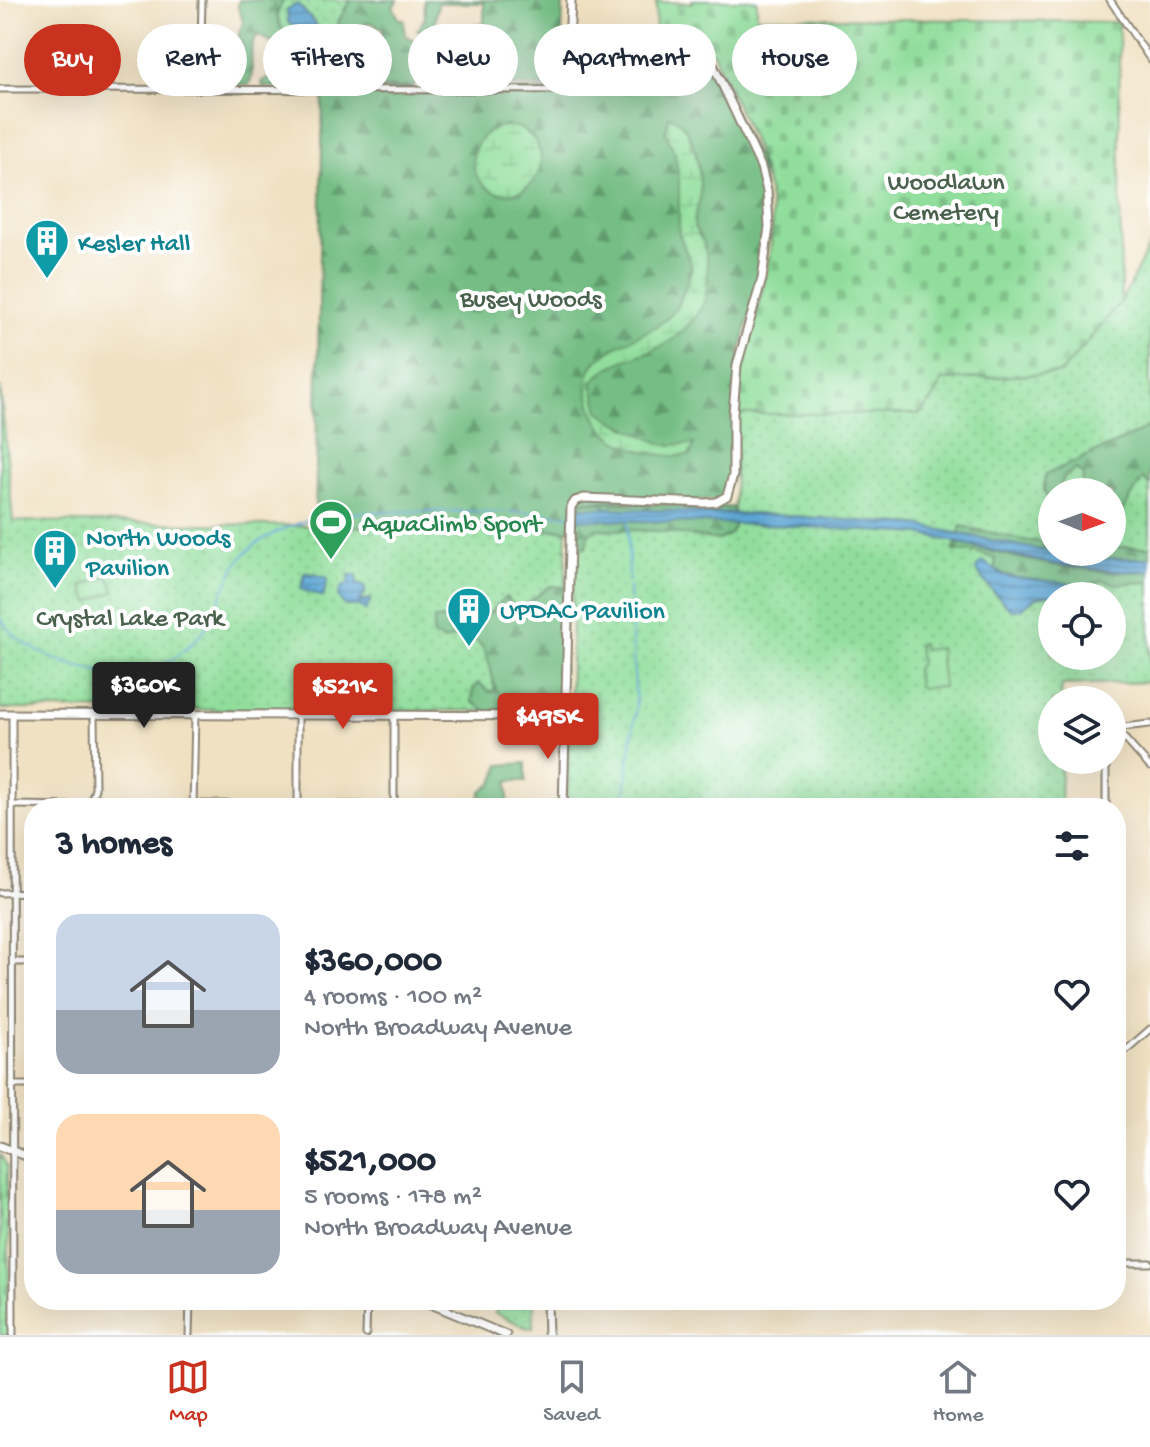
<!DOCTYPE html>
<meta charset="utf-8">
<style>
:root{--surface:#fff;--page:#f2f2f3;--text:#1f2937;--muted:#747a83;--line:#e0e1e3;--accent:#c8321e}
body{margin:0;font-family:"Gochi Hand",sans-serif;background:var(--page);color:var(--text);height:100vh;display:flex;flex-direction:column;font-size:30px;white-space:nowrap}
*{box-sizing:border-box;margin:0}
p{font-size:26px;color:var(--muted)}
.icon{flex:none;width:44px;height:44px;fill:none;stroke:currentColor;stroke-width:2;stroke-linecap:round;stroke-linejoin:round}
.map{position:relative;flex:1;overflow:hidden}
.details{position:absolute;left:24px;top:798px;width:1102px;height:512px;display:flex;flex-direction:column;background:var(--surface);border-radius:32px;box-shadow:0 8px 32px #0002}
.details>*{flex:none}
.hud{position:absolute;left:24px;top:24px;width:1102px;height:72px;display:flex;gap:16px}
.needle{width:52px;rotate:91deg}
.fabs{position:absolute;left:1038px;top:478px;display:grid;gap:16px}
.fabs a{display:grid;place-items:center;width:88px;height:88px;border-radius:50%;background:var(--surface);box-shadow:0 8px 32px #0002;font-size:40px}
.price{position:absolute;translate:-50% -68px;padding:0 18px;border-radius:8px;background:var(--accent);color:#fff;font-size:26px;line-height:52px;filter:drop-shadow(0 2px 4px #0008)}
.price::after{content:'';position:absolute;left:50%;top:48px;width:24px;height:18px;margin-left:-12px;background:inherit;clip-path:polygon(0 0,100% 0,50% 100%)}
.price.on{background:#222;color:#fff}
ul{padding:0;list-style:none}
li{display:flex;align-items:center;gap:24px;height:200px;padding:0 32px}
li span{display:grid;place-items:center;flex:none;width:224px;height:160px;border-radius:24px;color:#555}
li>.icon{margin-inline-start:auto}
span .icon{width:96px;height:96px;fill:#fffc;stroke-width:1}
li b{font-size:34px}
h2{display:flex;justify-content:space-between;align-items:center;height:96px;padding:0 32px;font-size:34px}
.chip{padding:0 28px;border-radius:36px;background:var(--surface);box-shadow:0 8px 32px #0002;font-size:28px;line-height:72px}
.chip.on{background:var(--accent);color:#fff}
.dock{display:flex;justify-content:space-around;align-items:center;height:112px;border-top:2px solid var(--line);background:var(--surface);font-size:22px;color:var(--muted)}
.dock a{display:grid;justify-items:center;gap:4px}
.dock .on{color:var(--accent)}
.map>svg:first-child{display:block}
</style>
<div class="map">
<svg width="1150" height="1335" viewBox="0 0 1150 1335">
<defs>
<pattern id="grass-dots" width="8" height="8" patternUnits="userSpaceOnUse" patternTransform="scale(2)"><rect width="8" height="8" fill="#91de9c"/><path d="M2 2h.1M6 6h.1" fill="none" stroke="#7dbf87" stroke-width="1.8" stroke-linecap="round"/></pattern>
<pattern id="forest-firs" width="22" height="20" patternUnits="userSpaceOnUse" patternTransform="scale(2)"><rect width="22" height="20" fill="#74bd84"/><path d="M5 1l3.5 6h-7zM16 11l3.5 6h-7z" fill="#5f9a6c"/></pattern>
<pattern id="wetland-marsh" width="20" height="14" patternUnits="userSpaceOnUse" patternTransform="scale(2)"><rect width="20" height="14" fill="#91de9c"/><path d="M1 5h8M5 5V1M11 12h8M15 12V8" fill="none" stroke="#7dbf87"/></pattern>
<pattern id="cemetery-stones" width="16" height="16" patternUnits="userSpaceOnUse" patternTransform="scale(2)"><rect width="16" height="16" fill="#91de9c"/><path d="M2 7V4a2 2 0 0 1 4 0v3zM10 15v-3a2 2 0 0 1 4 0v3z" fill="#7dbf87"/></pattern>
<pattern id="water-rules" width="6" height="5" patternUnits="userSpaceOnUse" patternTransform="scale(2)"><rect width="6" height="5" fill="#5ca4d3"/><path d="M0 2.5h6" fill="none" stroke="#4c86ab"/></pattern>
</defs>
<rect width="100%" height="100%" fill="#fff"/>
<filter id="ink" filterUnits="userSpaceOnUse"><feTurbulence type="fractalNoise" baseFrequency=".0125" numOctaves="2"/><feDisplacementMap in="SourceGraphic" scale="16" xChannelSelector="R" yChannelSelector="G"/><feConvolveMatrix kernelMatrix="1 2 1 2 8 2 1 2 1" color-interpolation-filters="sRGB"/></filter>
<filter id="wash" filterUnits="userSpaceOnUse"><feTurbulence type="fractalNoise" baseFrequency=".006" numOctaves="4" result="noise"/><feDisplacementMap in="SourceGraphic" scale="32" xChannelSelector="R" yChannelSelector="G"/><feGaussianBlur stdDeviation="1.8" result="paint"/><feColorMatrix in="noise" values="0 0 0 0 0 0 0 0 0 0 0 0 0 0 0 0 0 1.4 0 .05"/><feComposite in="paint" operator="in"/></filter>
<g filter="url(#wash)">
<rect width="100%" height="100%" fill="#f0e1c2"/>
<g fill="url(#grass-dots)" stroke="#5e8464" stroke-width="2" fill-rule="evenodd">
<path d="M283 0H351L344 10 339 37C360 54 355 60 344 83L316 80 307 71 308 47 302 37 283 35 277 15Z"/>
<path d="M1150 244V682L1062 685 1061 700H1052V760H1061L1060 808H567L575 509 583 502H596L734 507 737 414H920L935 396 942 380 1061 373 1121 302ZM1052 492H1112V552H1052ZM1052 596H1112V656H1052Z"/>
<polygon points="0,386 13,521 567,530 562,702 555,711 0,709"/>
<polygon points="506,1300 534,1300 533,1328 525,1327 495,1313 496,1308 506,1304"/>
</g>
<g fill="url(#forest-firs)" stroke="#507458" stroke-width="2">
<path d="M239 0H283L277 15 283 35 302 37 308 47 307 71 321 84 315 87H263L262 81 293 70 301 59 298 45H278L257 35C245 54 257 68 249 85H235C242 70 248 53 238 38L243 21 238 7Z"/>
<polygon points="351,0 398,0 393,6 399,19 404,19 405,35 437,53 426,78 419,79 412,88 372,87 368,77 356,66 357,52 379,53 383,28 369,22 361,27 359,36 350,46 339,37 338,22"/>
<polygon points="424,0 563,0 561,80 554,87 431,84 430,78 442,52 455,44 463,27 484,23 484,3 438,3 435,22 437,36 431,40 417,30 425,18"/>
<polygon points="693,57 709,61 761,167 769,238 737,365 733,475 722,500 575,501 569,530 315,526 323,90 572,90"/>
<polygon points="1150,425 1150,485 1143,478 1112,528 1112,492 1081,492 1083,475 1076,469 1064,477 1058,492 1052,492 1052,496 1048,498 1044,491 1045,475 1136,434"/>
<polygon points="583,502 734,508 734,527 730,534 719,540 658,531 597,529 589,533 586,547 573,548 575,509"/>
<polygon points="961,526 1028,541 1052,542 1052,552 1075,552 1076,558 959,534"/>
<path d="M956 543C1018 558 1085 576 1150 571V582L1113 584 1103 580C1083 590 1014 582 995 570V559L976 552 953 551Z"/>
<polygon points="1112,547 1150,547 1150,558 1085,559 1089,552 1112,552"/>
<path d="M550 586 565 587 562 702 555 711H487L472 702 473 689 479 683 489 691 495 690C489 659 484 623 444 641L433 636 434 619 486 616 506 597 519 610Z"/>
<polygon points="526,763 526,781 508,781 508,808 479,808 481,791 493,783 500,765"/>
</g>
<g fill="url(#wetland-marsh)" stroke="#5e8464" stroke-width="2">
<path d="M669 116C695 124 701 171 700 196 700 205 693 216 694 226 695 231 701 237 703 242 709 261 711 297 698 313 688 326 676 339 662 346 635 359 616 358 592 382L599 411 615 422 664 445 694 444 690 455C667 459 626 450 608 434 597 424 592 411 589 396 575 343 654 343 676 308 683 297 687 281 692 268L679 233V179L675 154 666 133Z"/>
<circle cx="507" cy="160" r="34"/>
</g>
<g fill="url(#cemetery-stones)" stroke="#5e8464" stroke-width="2">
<path d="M692 0H757V17L1119 22 1121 302 1061 373 942 380 935 396 920 414H737C737 360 760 312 769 260 784 180 741 123 713 52L707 50 655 63 656 2 692 3Z"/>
<polygon points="0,1154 7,1166 10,1335 0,1335"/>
</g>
<g fill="#91de9c" stroke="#5e8464" stroke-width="2">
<polygon points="108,576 115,591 89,602 82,586"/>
<polygon points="922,643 923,650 939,648 943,687 921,688 918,686 916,669 920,663 918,644"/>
</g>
<g fill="url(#water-rules)" stroke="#44687f" stroke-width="2">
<polygon points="298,4 324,34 339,46 342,58 339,68 318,68 315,62 312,34 288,23 287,9"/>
<polygon points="577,507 778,515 917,525 1085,559 1150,558 1150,571 1113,571 1052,564 920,534 771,525 575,519"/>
<path d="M983 561 1001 574 1011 577 1076 584 1080 588V595C1067 597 1048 592 1036 598 1028 602 1023 611 1014 610 1006 608 977 574 976 568Z"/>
<polygon points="305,572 328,578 323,597 301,589"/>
<polygon points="349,575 357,575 357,583 365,587 365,594 359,602 371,599 366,611 359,606 345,606 338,596 341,588 349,583"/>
</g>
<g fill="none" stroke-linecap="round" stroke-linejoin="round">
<g stroke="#5ca4d3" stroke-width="2">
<polyline points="628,522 629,581"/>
<path d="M0 618C17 645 51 660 81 667 98 671 117 676 135 676 157 676 201 640 210 620 231 579 230 554 277 532 325 509 375 512 426 511 477 511 527 511 577 516"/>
<polyline points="623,808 636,706 629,587"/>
</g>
</g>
</g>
<g filter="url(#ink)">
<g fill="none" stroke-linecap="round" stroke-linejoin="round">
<g stroke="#8e8676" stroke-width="9">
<g id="street">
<polyline points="1110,0 1150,59"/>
<polyline points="0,89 572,90"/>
<polyline points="200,90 202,0"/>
<polyline points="12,714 13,1335"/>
<polyline points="1117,730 1150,767"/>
<polyline points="1112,735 1123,727 1150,724"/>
<polyline points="194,804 394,805"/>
<polyline points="13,805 79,806 91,801 95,789 94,714"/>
<polyline points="298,806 298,715"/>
<polyline points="394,806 394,715"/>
<polyline points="193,808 195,715"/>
<polyline points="1106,808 1106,760"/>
<polyline points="0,893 34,892"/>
<polyline points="15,962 34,962"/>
<polyline points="1116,1059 1150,1029"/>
<polyline points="12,1085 34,1085"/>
<polyline points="1116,1263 1150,1263"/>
<polyline points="366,1334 367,1300"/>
<polyline points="189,1335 190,1300"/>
</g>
</g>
<g stroke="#8e8676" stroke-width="11">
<g id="secondary">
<polyline points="0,714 565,716"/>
<polyline points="563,808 571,507 575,501 584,498 705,503 716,502 727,496 733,475 733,413 737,365 762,279 769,227 767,191 761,167 713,65 706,59 693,57 572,90 568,68 571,0"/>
<polyline points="547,1300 548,1335"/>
</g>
</g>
<g stroke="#8e8676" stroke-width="11">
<g id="primary">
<polyline points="0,1146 34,1159"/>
<polyline points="421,1300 506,1335"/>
</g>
</g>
<use href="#street" stroke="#fff" stroke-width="5"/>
<use href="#secondary" stroke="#fff" stroke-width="7"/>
<use href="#primary" stroke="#fff" stroke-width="7"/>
</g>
</g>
<defs>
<g id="building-pin" transform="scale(2.3)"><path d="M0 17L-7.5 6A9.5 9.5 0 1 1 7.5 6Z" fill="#0f9aa8" stroke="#fff"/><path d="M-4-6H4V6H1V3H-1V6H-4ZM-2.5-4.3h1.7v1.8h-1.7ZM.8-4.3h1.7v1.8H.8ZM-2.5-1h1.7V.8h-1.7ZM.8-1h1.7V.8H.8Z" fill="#fff"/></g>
<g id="stadium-pin" transform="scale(2.3)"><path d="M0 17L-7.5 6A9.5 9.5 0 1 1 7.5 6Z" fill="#2e9e5b" stroke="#fff"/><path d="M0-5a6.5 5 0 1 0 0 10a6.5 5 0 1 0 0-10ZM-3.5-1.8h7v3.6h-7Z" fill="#fff"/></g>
</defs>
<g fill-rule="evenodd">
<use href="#building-pin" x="47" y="241"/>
<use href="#stadium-pin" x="331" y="522"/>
<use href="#building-pin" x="55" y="551"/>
<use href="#building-pin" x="469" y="609"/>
</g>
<g text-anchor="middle" stroke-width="8" stroke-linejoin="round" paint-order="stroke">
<g font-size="26" fill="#4a614d" stroke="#fff">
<text x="946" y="189">Woodlawn<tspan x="946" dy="30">Cemetery</tspan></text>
<text x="531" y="306">Busey Woods</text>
<text x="130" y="625">Crystal Lake Park</text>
</g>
<g font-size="26" fill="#0d838f" stroke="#fff" text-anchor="start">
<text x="78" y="250">Kesler Hall</text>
<text x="86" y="545">North Woods<tspan x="86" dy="30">Pavilion</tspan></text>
<text x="500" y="618">UPDAC Pavilion</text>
</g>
<g font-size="26" fill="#27864d" stroke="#fff" text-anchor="start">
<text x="362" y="531">AquaClimb Sport</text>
</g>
</g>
</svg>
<div class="fabs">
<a><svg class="needle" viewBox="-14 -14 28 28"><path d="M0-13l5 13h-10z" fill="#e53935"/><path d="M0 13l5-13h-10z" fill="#747a83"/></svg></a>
<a><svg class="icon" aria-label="locate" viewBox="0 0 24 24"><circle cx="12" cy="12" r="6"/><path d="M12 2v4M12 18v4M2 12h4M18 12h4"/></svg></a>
<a><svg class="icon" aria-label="layers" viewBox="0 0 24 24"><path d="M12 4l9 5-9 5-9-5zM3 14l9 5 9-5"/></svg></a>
</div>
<b class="price on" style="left:144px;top:730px">$360K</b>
<b class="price" style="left:343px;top:731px">$521K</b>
<b class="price" style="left:548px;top:761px">$495K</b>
<div class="hud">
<a class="chip on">Buy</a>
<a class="chip">Rent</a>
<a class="chip">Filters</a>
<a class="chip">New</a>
<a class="chip">Apartment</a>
<a class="chip">House</a>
</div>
<section class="details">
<h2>3 homes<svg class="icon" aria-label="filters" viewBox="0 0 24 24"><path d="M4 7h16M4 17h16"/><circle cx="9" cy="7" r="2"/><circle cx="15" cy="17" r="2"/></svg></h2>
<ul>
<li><span style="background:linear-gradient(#c9d6e8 60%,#9aa5b1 0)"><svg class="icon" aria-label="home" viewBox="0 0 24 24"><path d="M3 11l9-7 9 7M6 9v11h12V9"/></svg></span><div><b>$360,000</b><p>4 rooms · 100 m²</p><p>North Broadway Avenue</p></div><svg class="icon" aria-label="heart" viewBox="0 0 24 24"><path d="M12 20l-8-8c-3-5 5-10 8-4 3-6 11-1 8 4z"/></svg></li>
<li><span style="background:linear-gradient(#ffd9b3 60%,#9aa5b1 0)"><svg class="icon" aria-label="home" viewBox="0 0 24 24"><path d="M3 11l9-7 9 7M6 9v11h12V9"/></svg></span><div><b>$521,000</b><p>5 rooms · 178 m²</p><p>North Broadway Avenue</p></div><svg class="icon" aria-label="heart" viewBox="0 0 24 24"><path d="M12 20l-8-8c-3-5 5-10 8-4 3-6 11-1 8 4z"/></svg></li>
</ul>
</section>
</div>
<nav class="dock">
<a class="on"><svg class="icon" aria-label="map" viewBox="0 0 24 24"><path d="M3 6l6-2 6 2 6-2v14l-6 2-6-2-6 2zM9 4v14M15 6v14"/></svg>Map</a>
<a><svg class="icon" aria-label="saved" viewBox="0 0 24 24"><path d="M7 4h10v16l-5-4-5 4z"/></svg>Saved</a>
<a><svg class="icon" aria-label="home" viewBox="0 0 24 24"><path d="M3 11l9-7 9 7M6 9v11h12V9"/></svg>Home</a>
</nav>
